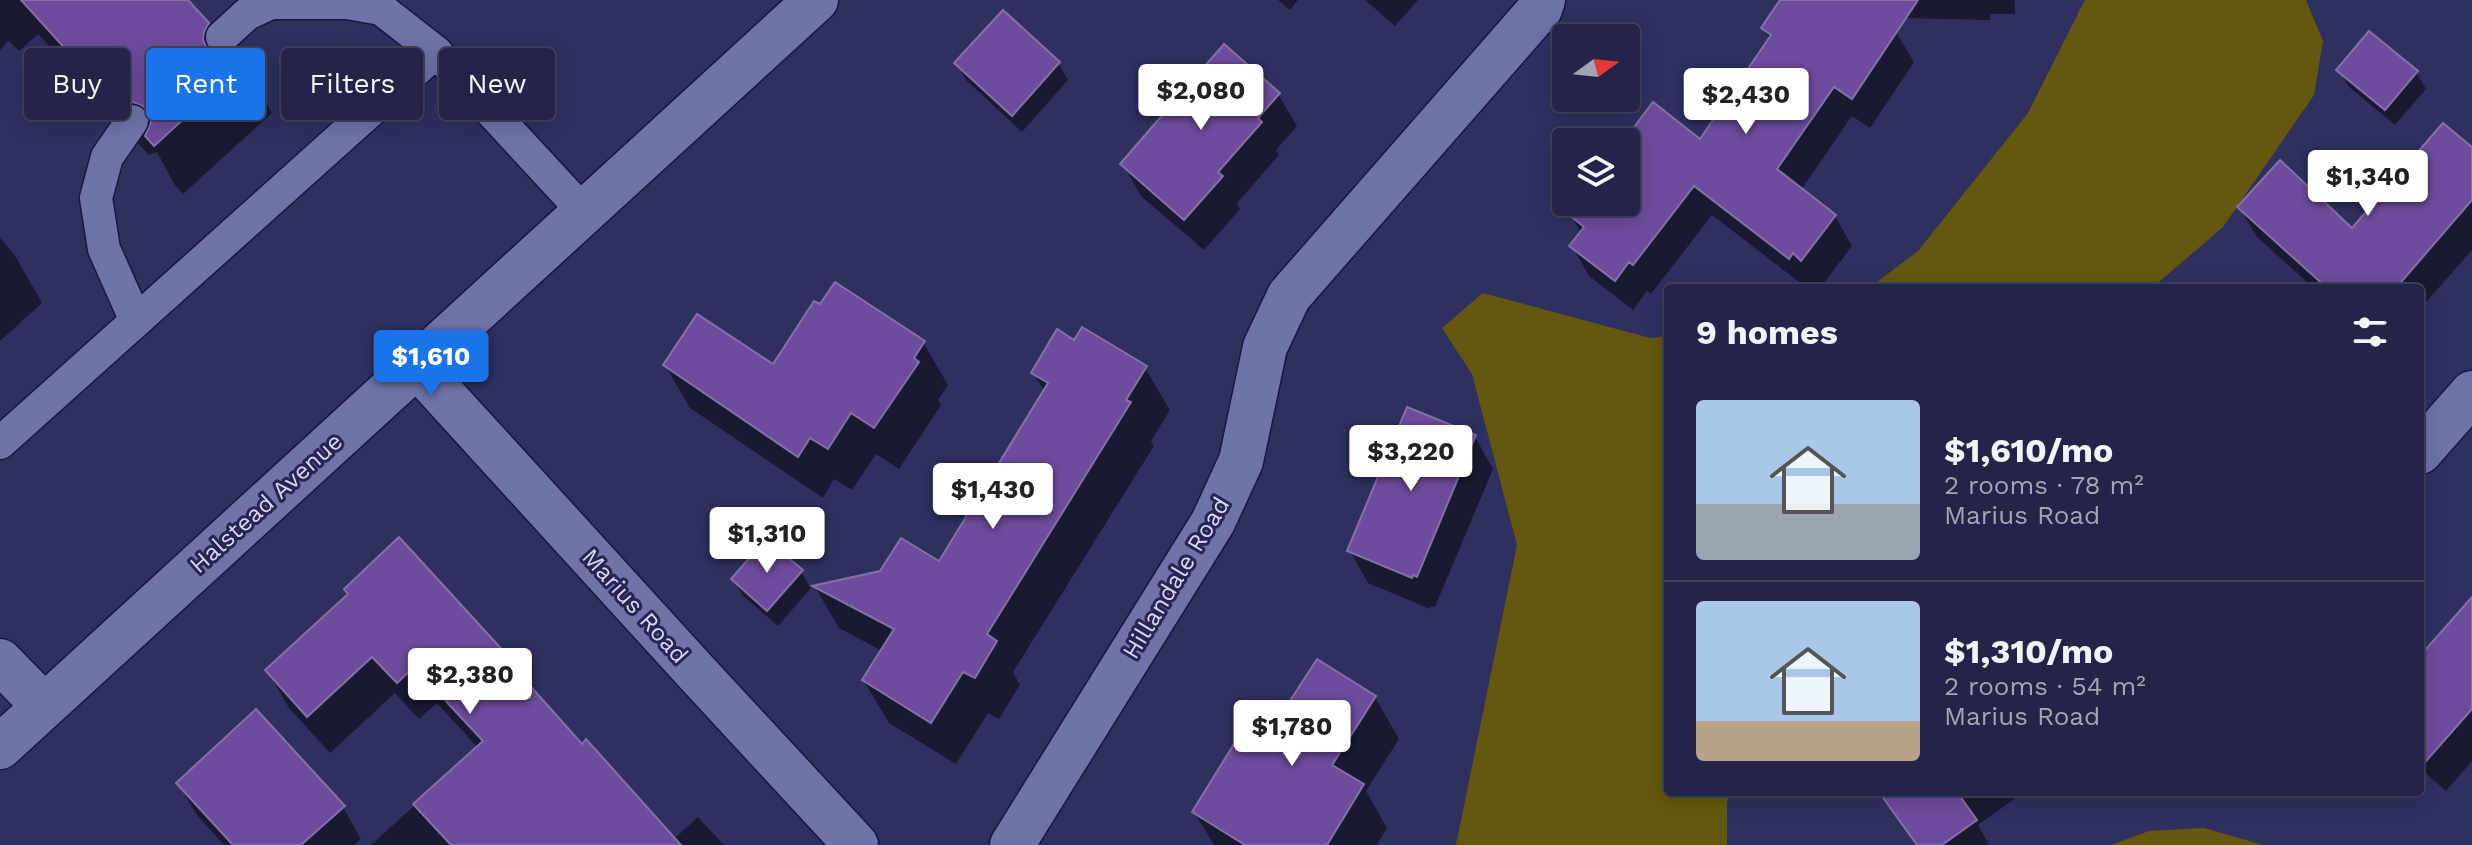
<!DOCTYPE html>
<meta charset="utf-8">
<style>
:root{--surface:#232447;--page:#2b2c4e;--text:#f1f3f6;--muted:#a3a4b4;--line:#404160;--accent:#1a73e8}
body{margin:0;font-family:"Work Sans",sans-serif;background:var(--page);color:var(--text);height:100vh;display:flex;flex-direction:column;font-size:30px;white-space:nowrap}
*{box-sizing:border-box;margin:0}
p{font-size:26px;color:var(--muted)}
.icon{flex:none;width:44px;height:44px;fill:none;stroke:currentColor;stroke-width:2;stroke-linecap:round;stroke-linejoin:round}
.map{position:relative;flex:1;overflow:hidden}
.panel{position:absolute;left:1664px;top:284px;width:760px;height:512px;display:flex;flex-direction:column;background:var(--surface);border-radius:8px;box-shadow:0 4px 20px #0003,0 0 0 2px var(--line)}
.panel>*{flex:none}
.guide{position:absolute;left:24px;top:48px;width:760px;height:72px;display:flex;gap:16px}
.needle{width:52px;rotate:75deg}
.controls{position:absolute;left:1552px;top:24px;display:grid;gap:16px}
.controls a{display:grid;place-items:center;width:88px;height:88px;border-radius:8px;background:var(--surface);box-shadow:0 4px 20px #0003,0 0 0 2px var(--line);font-size:40px}
.price{position:absolute;translate:-50% -68px;padding:0 18px;border-radius:8px;background:#fff;color:#222;font-size:26px;line-height:52px;filter:drop-shadow(0 2px 4px #0008)}
.price::after{content:'';position:absolute;left:50%;top:48px;width:24px;height:18px;margin-left:-12px;background:inherit;clip-path:polygon(0 0,100% 0,50% 100%)}
.price.on{background:var(--accent);color:#fff}
ul{padding:0;list-style:none}
li{display:flex;align-items:center;gap:24px;height:200px;padding:0 32px}
li+li{border-top:2px solid var(--line)}
li span{display:grid;place-items:center;flex:none;width:224px;height:160px;border-radius:8px;color:#555}
li>.icon{margin-inline-start:auto}
span .icon{width:96px;height:96px;fill:#fffc;stroke-width:1}
li b{font-size:34px}
h2{display:flex;justify-content:space-between;align-items:center;height:96px;padding:0 32px;font-size:34px}
.chip{padding:0 28px;border-radius:8px;background:var(--surface);box-shadow:0 4px 20px #0003,0 0 0 2px var(--line);font-size:28px;line-height:72px}
.chip.on{background:var(--accent);color:#fff}
.map>svg:first-child{display:block}
</style>
<div class="map">
<svg width="2472" height="845" viewBox="0 0 2472 845">
<rect width="100%" height="100%" fill="#2f305f"/>
<g fill="#63580d">
<polygon points="2085,0 2306,0 2323,41 2314,95 2223,227 2152,288 1863,288 1873,285 1918,251 2028,113"/>
<polygon points="1483,293 1650,338 1668,336 1668,792 1732,792 1727,802 1727,845 1456,845 1517,545 1472,374 1442,328"/>
<polygon points="2204,828 2263,845 2111,845 2149,831"/>
</g>
<g fill="#0007">
<polygon points="0,0 185,0 207,24 227,58 234,54 244,64 272,113 183,194 175,185 157,152 149,155 38,34 19,51 9,41 0,50"/>
<polygon points="1278,0 1298,0 1290,10"/>
<polygon points="1365,0 1418,0 1395,26"/>
<polygon points="1782,0 1850,0 1896,32 1914,62 1870,128 1852,116 1801,190 1835,216 1852,246 1820,288 1810,282 1807,288 1712,215 1651,294 1647,291 1633,310 1589,276 1572,246 1582,234 1570,214 1579,202 1626,202 1625,142 1701,141 1770,40 1763,28"/>
<polygon points="1890,0 2015,0 2015,14 1990,14 1990,20 1900,18"/>
<polygon points="1058,63 1068,80 1022,132 966,80 957,64"/>
<polygon points="2339,70 2416,72 2426,89 2395,125 2349,87"/>
<polygon points="1278,94 1297,126 1276,150 1279,155 1237,203 1240,209 1204,250 1141,196 1123,164"/>
<polygon points="2472,150 2472,250 2420,309 2420,288 2301,288 2307,282 2257,237 2239,207 2352,231"/>
<polygon points="0,238 14,254 42,303 0,341"/>
<polygon points="923,342 948,385 938,400 941,405 899,469 876,454 852,490 834,479 823,498 690,408 665,365 774,367"/>
<polygon points="1075,342 1145,368 1170,410 1151,441 1154,446 1013,672 1020,685 999,719 988,713 956,764 889,723 864,681 882,651 839,628 815,587 939,564 1045,392 1033,373"/>
<polygon points="1475,437 1493,469 1435,607 1431,606 1430,609 1368,583 1350,551"/>
<polygon points="801,572 811,588 778,626 743,596 734,579"/>
<polygon points="349,596 517,669 526,685 582,747 673,840 698,817 724,845 371,845 478,748 437,703 419,719 395,693 330,753 289,708 267,670"/>
<polygon points="2472,633 2472,761 2446,791 2420,768 2420,659"/>
<polygon points="1375,697 1399,739 1366,791 1387,828 1377,845 1214,845 1194,812 1287,710"/>
<polygon points="178,784 343,807 361,839 354,845 224,845 197,815"/>
<polygon points="1909,792 2024,792 1978,825 1989,845 1915,845 1891,805"/>
</g>
<g fill="#6d4c9d" stroke="#8471a6" stroke-width="2">
<polygon points="21,0 188,0 209,23 204,32 203,40 208,49 217,55 227,55 235,51 245,63 154,146 145,136 151,122 149,114 143,106 133,102 119,108"/>
<polygon points="1780,0 1918,0 1852,99 1834,87 1777,169 1836,215 1801,261 1793,253 1789,259 1694,186 1633,265 1629,262 1615,281 1569,246 1584,227 1568,214 1577,202 1626,202 1626,142 1623,142 1653,102 1700,139 1771,35 1761,28"/>
<polygon points="1003,10 1060,62 1012,116 954,63"/>
<polygon points="2369,31 2418,71 2385,110 2336,70"/>
<polygon points="1224,44 1280,93 1258,118 1262,122 1218,172 1223,176 1184,220 1120,164"/>
<polygon points="2443,123 2472,147 2472,200 2396,288 2327,288 2237,207 2280,160 2352,228"/>
<polygon points="835,282 925,341 914,358 919,362 874,428 851,413 828,449 810,438 798,457 663,365 697,314 773,364 814,301 820,304"/>
<polygon points="1082,327 1147,366 1126,400 1131,402 987,634 997,641 975,678 963,672 931,723 862,680 894,629 812,586 880,571 901,538 939,561 1048,383 1031,373 1057,329 1074,340"/>
<polygon points="1407,407 1476,435 1417,577 1413,575 1412,578 1347,551"/>
<polygon points="399,537 519,668 516,670 582,744 586,739 681,845 451,845 413,804 483,741 414,667 397,683 372,657 307,717 265,670 348,594 344,589"/>
<polygon points="766,539 803,570 767,611 731,579"/>
<polygon points="2472,597 2472,709 2420,768 2420,656"/>
<polygon points="1317,659 1376,696 1332,765 1364,784 1327,845 1245,845 1192,812 1234,744 1247,752 1278,702 1286,707"/>
<polygon points="256,709 345,806 301,845 233,845 176,783"/>
<polygon points="1879,792 1957,792 1977,820 1942,845 1917,845"/>
</g>
<g fill="none" stroke-linecap="round" stroke-linejoin="round">
<g stroke="#181643" stroke-width="35">
<g id="lane">
<polyline points="222,37 247,14 271,3 347,3 381,9 436,52"/>
<polyline points="132,121 107,157 96,198 104,249 136,321"/>
<polyline points="0,443 436,52 584,212"/>
</g>
</g>
<g stroke="#181643" stroke-width="47">
<g id="street">
<polyline points="416,365 695,671 856,845"/>
<polyline points="2420,452 2472,393"/>
<polyline points="0,661 44,706"/>
<polyline points="0,747 816,0"/>
<polyline points="1012,845 1213,522 1241,461 1265,347 1289,296 1540,9 1543,0"/>
</g>
</g>
<use href="#lane" stroke="#6f73a8" stroke-width="32"/>
<use href="#street" stroke="#6f73a8" stroke-width="44"/>
</g>
<g text-anchor="middle" stroke-width="6" stroke-linejoin="round" paint-order="stroke">
<g font-size="24" fill="#d5d8f6" stroke="#262554">
<text transform="translate(266 503) rotate(-42)" y="8">Halstead Avenue</text>
<text transform="translate(1176 578) rotate(-59)" y="8">Hillandale Road</text>
<text transform="translate(635 606) rotate(48)" y="8">Marius Road</text>
</g>
</g>
</svg>
<div class="controls">
<a><svg class="needle" viewBox="-14 -14 28 28"><path d="M0-13l5 13h-10z" fill="#e53935"/><path d="M0 13l5-13h-10z" fill="#a3a4b4"/></svg></a>
<a><svg class="icon" aria-label="layers" viewBox="0 0 24 24"><path d="M12 4l9 5-9 5-9-5zM3 14l9 5 9-5"/></svg></a>
</div>
<b class="price" style="left:1201px;top:132px">$2,080</b>
<b class="price" style="left:1746px;top:136px">$2,430</b>
<b class="price" style="left:2368px;top:218px">$1,340</b>
<b class="price on" style="left:431px;top:398px">$1,610</b>
<b class="price" style="left:1411px;top:493px">$3,220</b>
<b class="price" style="left:993px;top:531px">$1,430</b>
<b class="price" style="left:767px;top:575px">$1,310</b>
<b class="price" style="left:470px;top:716px">$2,380</b>
<b class="price" style="left:1292px;top:768px">$1,780</b>
<div class="guide">
<a class="chip">Buy</a>
<a class="chip on">Rent</a>
<a class="chip">Filters</a>
<a class="chip">New</a>
</div>
<section class="panel">
<h2>9 homes<svg class="icon" aria-label="filters" viewBox="0 0 24 24"><path d="M4 7h16M4 17h16"/><circle cx="9" cy="7" r="2"/><circle cx="15" cy="17" r="2"/></svg></h2>
<ul>
<li><span style="background:linear-gradient(#a9c7e8 65%,#9aa5b1 0)"><svg class="icon" aria-label="home" viewBox="0 0 24 24"><path d="M3 11l9-7 9 7M6 9v11h12V9"/></svg></span><div><b>$1,610/mo</b><p>2 rooms · 78 m²</p><p>Marius Road</p></div></li>
<li><span style="background:linear-gradient(#a9c7e8 75%,#b9a48a 0)"><svg class="icon" aria-label="home" viewBox="0 0 24 24"><path d="M3 11l9-7 9 7M6 9v11h12V9"/></svg></span><div><b>$1,310/mo</b><p>2 rooms · 54 m²</p><p>Marius Road</p></div></li>
</ul>
</section>
</div>
